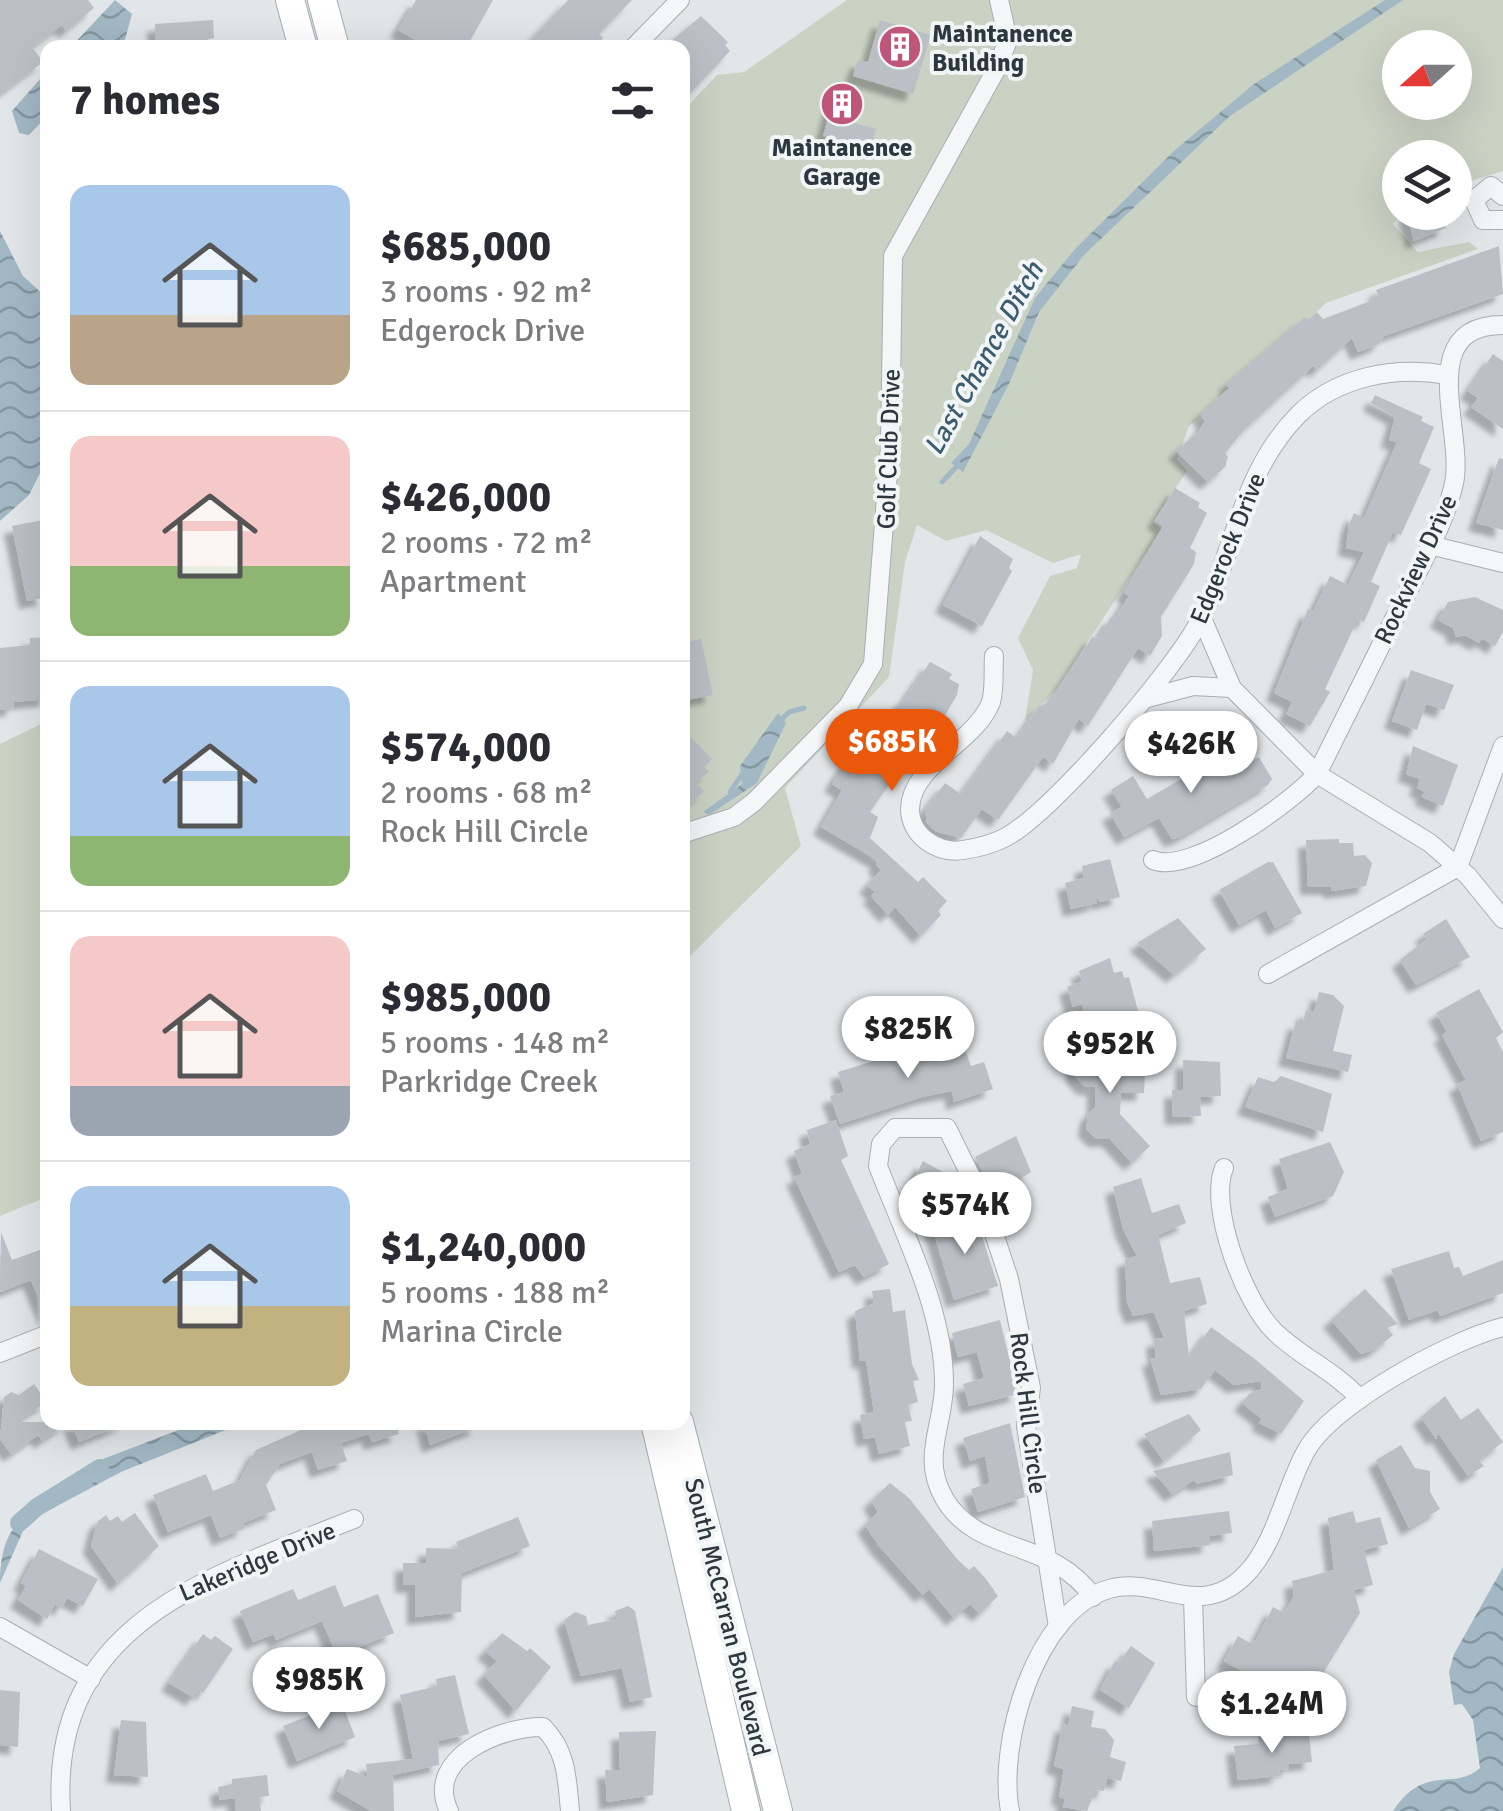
<!DOCTYPE html>
<meta charset="utf-8">
<style>
:root{--surface:#fff;--page:#f7f7f7;--text:#2b2b33;--muted:#7c7c81;--line:#e1e1e2;--accent:#ea580c}
body{margin:0;font-family:Signika,sans-serif;background:var(--page);color:var(--text);height:100vh;display:flex;flex-direction:column;font-size:38px;white-space:nowrap}
*{box-sizing:border-box;margin:0}
p{font-size:32px;color:var(--muted)}
.icon{flex:none;width:55px;height:55px;fill:none;stroke:currentColor;stroke-width:2;stroke-linecap:round;stroke-linejoin:round}
.map{position:relative;flex:1;overflow:hidden}
.drawer{position:absolute;left:40px;top:40px;width:650px;height:1390px;display:flex;flex-direction:column;background:var(--surface);border-radius:20px;box-shadow:0 10px 40px #0002}
.drawer>*{flex:none}
.needle{width:65px;rotate:249deg}
.fabs{position:absolute;left:1382px;top:30px;display:grid;gap:20px}
.fabs a{display:grid;place-items:center;width:90px;height:90px;border-radius:50%;background:var(--surface);box-shadow:0 10px 40px #0002;font-size:50px}
.price{position:absolute;translate:-50% -85px;padding:0 22px;border-radius:35px;background:#fff;color:#222;font-size:32px;line-height:65px;filter:drop-shadow(0 2px 5px #0008)}
.price::after{content:'';position:absolute;left:50%;top:60px;width:30px;height:22px;margin-left:-15px;background:inherit;clip-path:polygon(0 0,100% 0,50% 100%)}
.price.current{background:var(--accent);color:#fff}
ul{padding:0;list-style:none}
li{display:flex;align-items:center;gap:30px;height:250px;padding:0 30px}
li+li{border-top:2px solid var(--line)}
li span{display:grid;place-items:center;flex:none;width:280px;height:200px;border-radius:20px;color:#555}
li>.icon{margin-inline-start:auto}
span .icon{width:120px;height:120px;fill:#fffc;stroke-width:1}
li b{font-size:42px}
h2{display:flex;justify-content:space-between;align-items:center;height:120px;padding:0 30px;font-size:42px}
.map>svg:first-child{display:block}
</style>
<div class="map">
<svg width="1503" height="1811" viewBox="0 0 1503 1811">
<defs>
<pattern id="water-waves" width="16" height="10" patternUnits="userSpaceOnUse" patternTransform="scale(2.5)"><rect width="16" height="10" fill="#a2b9c5"/><path d="M0 5q4-4 8 0t8 0" fill="none" stroke="#8497a1"/></pattern>
<filter id="shadow"><feDropShadow dx="-8" dy="8" stdDeviation="2.5" flood-color="#0004"/></filter>
</defs>
<rect width="100%" height="100%" fill="#e2e6e9"/>
<g fill="#cad2c4" fill-rule="evenodd">
<path d="M847 0H1503V171L1455 186V158H1400L1403 213 1393 224 1418 252 1469 242 1478 249 1326 303 1221 402 1189 426 1177 459 1187 471 1153 522 1162 529 1056 690 1025 721 1033 670 1018 638 1050 576 1077 568 1081 554 1053 563 986 530 946 541 917 525 905 562 889 677 785 788 801 846 683 963V111L717 75 744 72ZM1400 48H1455V102H1400Z"/>
<polygon points="47,721 47,1197 0,1216 0,744"/>
</g>
<g fill="url(#water-waves)">
<polygon points="115,0 132,14 123,47 71,47"/>
<polygon points="1385,0 1403,0 1230,116 1084,255 1039,312 1009,384 963,472 951,463 969,444 1035,298 1075,249 1175,150 1254,84"/>
<polygon points="47,71 47,116 29,135 19,133 12,111"/>
<polygon points="0,231 23,276 48,299 47,459 29,495 0,521"/>
<polygon points="778,713 786,723 757,783 709,815 703,812 742,784 740,766"/>
<path d="M197 1423H243L121 1472 27 1522 0 1583C0 1492 62 1519 90 1464Z"/>
<path d="M1503 1567V1811H1393C1425 1762 1454 1792 1480 1768L1473 1720 1462 1704 1454 1705 1449 1672 1454 1654Z"/>
</g>
<g fill="none" stroke-linecap="round" stroke-linejoin="round">
<g stroke="#a2b9c5" stroke-width="5">
<polyline points="942,482 959,464"/>
<polyline points="778,723 789,712 804,708"/>
<polyline points="730,792 743,773"/>
<polyline points="682,852 685,847"/>
</g>
<polyline stroke="#a2b9c5" stroke-width="18" points="19,1523 37,1507 100,1468"/>
</g>
<g fill="#bac0c5" filter="url(#shadow)">
<polygon points="0,0 88,0 94,8 66,31 62,25 32,47 43,62 0,94"/>
<polygon points="416,0 493,0 466,48 430,48 398,30"/>
<polygon points="568,0 632,0 599,34 603,38 594,48 523,48"/>
<polygon points="701,16 728,42 725,45 730,51 682,102 682,48 663,48"/>
<polygon points="213,20 214,38 208,39 208,48 155,48 155,24"/>
<polygon points="880,20 931,35 913,94 853,76 858,60 868,62"/>
<polygon points="838,81 857,86 847,121 876,129 870,149 823,136"/>
<polygon points="1406,212 1440,212 1446,228 1414,241"/>
<polygon points="1499,246 1503,294 1384,336 1379,344 1358,352 1352,338 1317,370 1313,366 1245,429 1225,453 1228,457 1225,467 1208,482 1176,451 1199,431 1205,421 1200,414 1229,388 1226,384 1305,317 1308,320 1317,312 1323,319 1368,302 1378,295 1376,290"/>
<polygon points="1493,354 1503,361 1503,429 1471,407 1478,398 1468,391"/>
<polygon points="1375,395 1423,417 1421,421 1434,427 1419,463 1431,469 1401,535 1393,532 1371,582 1380,586 1364,622 1358,619 1325,689 1330,692 1310,726 1286,714 1292,702 1274,693 1308,609 1313,612 1330,576 1348,585 1364,552 1346,548 1349,525 1354,513 1364,518 1397,442 1389,440 1395,417 1371,403"/>
<polygon points="1499,458 1503,459 1503,530 1476,523"/>
<polygon points="1175,488 1200,503 1198,507 1207,513 1190,548 1196,552 1194,564 1161,617 1162,636 1150,656 1138,648 1088,726 1079,719 1053,764 1043,757 998,820 982,809 961,838 935,831 927,823 925,810 945,783 961,794 1007,731 1017,738 1039,706 1050,702 1092,637 1098,638 1112,616 1115,618 1129,596 1124,593 1163,526 1155,521"/>
<polygon points="48,519 48,577 41,578 45,598 27,601 12,526"/>
<polygon points="980,536 1013,559 1009,568 1012,571 982,626 943,605"/>
<polygon points="1475,597 1503,610 1503,632 1495,646 1482,638 1479,643 1465,635 1456,637 1453,628 1438,620 1448,602"/>
<polygon points="48,637 48,699 14,702 14,708 0,710 0,648 30,645 30,638"/>
<polygon points="701,639 713,695 682,701 682,643"/>
<polygon points="930,662 952,674 949,679 959,684 957,695 925,749 917,744 870,812 878,817 870,838 918,882 923,877 947,901 938,911 941,915 921,936 895,907 888,915 871,896 875,892 867,885 881,870 876,865 879,861 821,827 842,790 832,784 839,772 879,722 886,726"/>
<polygon points="1411,670 1454,685 1444,710 1426,704 1417,730 1392,721"/>
<polygon points="682,728 712,759 704,767 709,771 696,783 704,791 682,812"/>
<polygon points="1413,746 1458,765 1443,806 1422,797 1425,792 1417,788 1420,779 1406,774"/>
<polygon points="1237,747 1248,764 1259,757 1272,779 1268,785 1180,837 1172,839 1159,818 1124,837 1110,813 1122,807 1111,790 1133,776 1147,799"/>
<polygon points="1339,839 1339,843 1353,843 1354,856 1365,855 1372,863 1366,886 1331,891 1331,887 1308,887 1306,840"/>
<polygon points="1110,859 1120,897 1100,902 1095,896 1097,903 1071,909 1065,883 1084,878 1082,866"/>
<polygon points="1268,862 1273,862 1302,913 1275,928 1266,910 1239,925 1219,890"/>
<polygon points="1178,918 1206,949 1174,975 1137,943"/>
<polygon points="1446,919 1470,957 1416,985 1400,960 1427,939 1423,934"/>
<polygon points="1110,958 1114,973 1122,971 1124,978 1129,977 1138,1011 1088,1025 1082,1004 1073,1007 1067,987 1082,981 1079,971"/>
<polygon points="1479,989 1503,1032 1496,1038 1503,1052 1503,1132 1481,1141 1457,1084 1466,1080 1442,1035 1447,1032 1436,1013"/>
<polygon points="1319,992 1333,995 1344,1006 1333,1051 1352,1055 1348,1072 1286,1058 1296,1021 1303,1023 1306,1010 1314,1012"/>
<polygon points="1094,1037 1114,1058 1135,1059 1135,1073 1145,1073 1144,1093 1121,1093 1120,1114 1150,1146 1132,1163 1110,1139 1096,1139 1086,1129 1088,1115 1095,1107 1095,1087 1085,1087 1074,1075 1073,1058"/>
<polygon points="936,1042 941,1054 964,1047 971,1066 984,1062 993,1089 954,1102 952,1091 922,1097 840,1124 830,1096 844,1092 838,1072"/>
<polygon points="1183,1060 1220,1062 1221,1096 1200,1097 1201,1116 1173,1117 1172,1090 1183,1090"/>
<polygon points="1281,1076 1332,1094 1323,1132 1245,1107 1258,1077 1274,1082"/>
<polygon points="836,1120 848,1156 841,1160 889,1264 864,1277 855,1265 839,1272 794,1177 802,1174 794,1151 810,1144 807,1130"/>
<polygon points="1016,1136 1031,1172 1010,1185 1003,1174 988,1182 975,1157"/>
<polygon points="1330,1142 1344,1172 1333,1196 1275,1217 1268,1197 1288,1189 1279,1159"/>
<polygon points="923,1161 959,1181 947,1207 937,1211 906,1195"/>
<polygon points="1141,1178 1152,1213 1179,1204 1186,1223 1158,1235 1170,1283 1200,1277 1207,1304 1184,1311 1189,1358 1211,1327 1255,1359 1304,1401 1281,1434 1259,1423 1262,1419 1242,1403 1250,1393 1262,1389 1261,1381 1234,1385 1215,1370 1201,1389 1161,1395 1150,1358 1156,1358 1154,1339 1164,1338 1154,1312 1133,1316 1127,1302 1125,1259 1137,1256 1123,1229 1113,1187"/>
<polygon points="975,1215 998,1286 954,1300 932,1227"/>
<polygon points="1,1232 12,1260 48,1247 48,1321 31,1280 0,1292"/>
<polygon points="1449,1251 1454,1268 1459,1267 1463,1276 1503,1260 1503,1293 1440,1316 1438,1310 1409,1320 1391,1269"/>
<polygon points="890,1289 893,1312 905,1310 912,1364 919,1380 913,1381 918,1402 908,1405 912,1421 905,1422 910,1446 879,1454 875,1437 864,1439 860,1415 874,1412 866,1360 860,1361 855,1311 874,1303 872,1291"/>
<polygon points="1365,1289 1398,1324 1387,1328 1393,1335 1376,1349 1361,1354 1331,1320"/>
<polygon points="1000,1320 1018,1394 969,1406 963,1384 984,1378 977,1352 958,1357 952,1333"/>
<polygon points="34,1384 47,1402 16,1422 69,1422 42,1441 38,1435 11,1454 0,1439 4,1397 11,1392 19,1395"/>
<polygon points="1445,1396 1461,1420 1478,1408 1503,1442 1479,1460 1484,1466 1468,1476 1438,1433 1436,1439 1421,1417"/>
<polygon points="1189,1414 1201,1430 1164,1461 1144,1434"/>
<polygon points="71,1422 126,1422 126,1423 79,1442"/>
<polygon points="309,1422 395,1422 399,1434 372,1442 369,1434 341,1443 347,1461 318,1470 312,1452 280,1464 266,1485 276,1510 243,1523 245,1528 220,1538 211,1515 168,1532 153,1495 206,1474 213,1491 240,1480 256,1450 310,1426"/>
<polygon points="424,1422 477,1422 478,1427 430,1445"/>
<polygon points="1010,1423 1025,1497 978,1512 971,1489 990,1483 985,1456 970,1461 963,1438"/>
<polygon points="1401,1445 1415,1468 1430,1471 1430,1492 1440,1509 1409,1528 1376,1460"/>
<polygon points="1230,1452 1233,1475 1197,1484 1194,1480 1172,1494 1153,1471"/>
<polygon points="890,1483 909,1498 957,1559 969,1570 974,1566 986,1579 998,1596 980,1614 970,1604 954,1618 929,1589 923,1595 879,1546 865,1525 878,1512 871,1501"/>
<polygon points="1229,1511 1232,1533 1209,1536 1210,1545 1154,1551 1152,1521"/>
<polygon points="1353,1511 1356,1523 1380,1517 1388,1544 1364,1550 1373,1585 1354,1590 1360,1613 1312,1691 1297,1682 1290,1695 1275,1700 1264,1692 1262,1696 1248,1688 1250,1684 1243,1680 1247,1674 1224,1661 1238,1636 1250,1643 1256,1640 1273,1607 1284,1613 1294,1596 1292,1581 1334,1570 1328,1518"/>
<polygon points="135,1513 159,1546 118,1584 91,1546 97,1522 106,1515 110,1521 118,1516 122,1522"/>
<polygon points="518,1517 530,1546 462,1573 461,1612 415,1617 415,1585 403,1585 403,1563 426,1563 426,1548 459,1549 456,1542"/>
<polygon points="39,1549 98,1579 83,1606 67,1598 62,1608 55,1604 47,1619 18,1600 26,1586 21,1583"/>
<polygon points="335,1585 344,1607 378,1594 394,1633 359,1647 361,1652 347,1658 345,1652 337,1655 322,1621 276,1640 274,1634 253,1642 240,1611 293,1589 298,1600"/>
<polygon points="628,1606 635,1611 652,1697 630,1702 622,1668 581,1676 564,1620 575,1612 586,1616 588,1625 617,1619 615,1611"/>
<polygon points="502,1633 527,1651 530,1648 551,1667 516,1711 484,1675 497,1661 485,1651"/>
<polygon points="203,1634 211,1640 215,1636 233,1649 203,1693 199,1690 194,1698 169,1683"/>
<polygon points="1131,1646 1155,1663 1129,1708 1100,1690 1115,1661 1119,1662"/>
<polygon points="455,1675 469,1734 438,1741 439,1765 393,1775 394,1811 371,1811 337,1791 347,1769 368,1777 366,1764 413,1759 400,1695 437,1686 436,1679"/>
<polygon points="0,1690 20,1692 18,1747 0,1745"/>
<polygon points="342,1703 355,1737 297,1761 283,1726"/>
<polygon points="1072,1706 1094,1711 1091,1727 1105,1729 1114,1740 1110,1757 1126,1762 1121,1781 1107,1778 1104,1791 1096,1790 1087,1811 1063,1807 1065,1799 1059,1797 1064,1769 1054,1766 1063,1723 1068,1726"/>
<polygon points="121,1720 146,1722 148,1777 114,1775"/>
<polygon points="656,1731 653,1795 607,1802 605,1770 620,1770 619,1732"/>
<polygon points="1309,1734 1312,1762 1289,1764 1289,1769 1279,1770 1280,1776 1238,1780 1234,1746 1259,1744 1258,1737"/>
<polygon points="267,1775 269,1796 259,1797 261,1811 236,1811 235,1798 220,1800 218,1787 232,1784 232,1779"/>
</g>
<g fill="none" stroke-linecap="round" stroke-linejoin="round">
<g stroke="#a8aeb3" stroke-width="20">
<g id="street">
<polyline points="633,48 680,0"/>
<polyline points="1503,196 1491,186 1474,200 1483,220 1503,220"/>
<polyline points="1430,545 1503,563"/>
<polyline points="1201,616 1232,688 1317,774 1430,843 1468,876 1503,919"/>
<path d="M994 656C993 670 995 689 991 702 976 742 911 764 910 809 910 836 938 854 963 850 977 848 993 844 1006 837 1052 813 1173 671 1198 624 1235 554 1240 473 1299 414 1338 376 1395 366 1447 375"/>
<polyline points="1144,699 1193,686 1232,688"/>
<polyline points="682,834 734,817 754,802 848,706 873,664 890,447 893,256 997,68 1008,40 999,0"/>
<path d="M1153 860C1190 876 1291 803 1317 774 1347 714 1376 655 1406 595 1423 560 1446 521 1454 483 1465 433 1413 325 1503 325"/>
<polyline points="1268,974 1458,867 1503,746"/>
<path d="M1224 1168C1208 1207 1245 1304 1275 1332 1302 1358 1335 1371 1360 1399"/>
<polyline points="0,1353 48,1334"/>
<polyline points="1193,1598 1196,1697"/>
<polyline points="0,1627 91,1679"/>
<path d="M1058 1627 1026 1426 1031 1388 1009 1279 984 1203 947 1128H895L881 1144 878 1166C904 1234 945 1312 944 1386 943 1427 921 1458 944 1498 977 1556 1051 1537 1093 1597"/>
<path d="M61 1811C49 1621 212 1577 354 1519"/>
<path d="M449 1811C423 1757 503 1726 543 1727 567 1751 567 1779 570 1811"/>
<path d="M1010 1811C997 1745 1035 1610 1109 1589 1158 1575 1200 1622 1246 1574 1276 1543 1285 1489 1306 1451 1332 1404 1451 1340 1503 1327"/>
</g>
</g>
<g stroke="#a3adb3" stroke-width="30">
<g id="primary">
<polyline points="290,0 303,48"/>
<polyline points="322,0 335,48"/>
<polyline points="655,1422 746,1811"/>
<polyline points="679,1422 778,1811"/>
</g>
</g>
<use href="#street" stroke="#f5f6f8" stroke-width="18"/>
<use href="#primary" stroke="#fff" stroke-width="28"/>
</g>
<defs>
<g id="building-disc" transform="scale(2.25)"><circle r="9.5" fill="#bf567a" stroke="#f2f5f6"/><path d="M-4-6H4V6H1V3H-1V6H-4ZM-2.5-4.3h1.7v1.8h-1.7ZM.8-4.3h1.7v1.8H.8ZM-2.5-1h1.7V.8h-1.7ZM.8-1h1.7V.8H.8Z" fill="#fff"/></g>
</defs>
<g fill-rule="evenodd">
<use href="#building-disc" x="900" y="47"/>
<use href="#building-disc" x="842" y="104"/>
</g>
<g text-anchor="middle" stroke-width="8" stroke-linejoin="round" paint-order="stroke">
<g font-size="25" font-weight="bold" fill="#2c373f" stroke="#f2f5f6" text-anchor="start">
<text x="932" y="42">Maintanence<tspan x="932" dy="29">Building</tspan></text>
<text x="842" y="156" text-anchor="middle">Maintanence<tspan x="842" dy="29">Garage</tspan></text>
</g>
<g font-size="25" fill="#2c373f" stroke="#f2f5f6">
<text transform="translate(888 449) rotate(-88)" y="9">Golf Club Drive</text>
<text transform="translate(1227 548) rotate(-68)" y="9">Edgerock Drive</text>
<text transform="translate(1415 569) rotate(-65)" y="9">Rockview Drive</text>
<text transform="translate(1029 1413) rotate(83)" y="9">Rock Hill Circle</text>
<text transform="translate(257 1561) rotate(-23)" y="9">Lakeridge Drive</text>
<text transform="translate(728 1617) rotate(76)" y="9">South McCarran Boulevard</text>
</g>
<g font-size="28" font-style="italic" fill="#3b5c6e" stroke="#f2f5f6">
<text transform="translate(983 358) rotate(-61)" y="10">Last Chance Ditch</text>
</g>
</g>
</svg>
<div class="fabs">
<a><svg class="needle" viewBox="-14 -14 28 28"><path d="M0-13l5 13h-10z" fill="#e53935"/><path d="M0 13l5-13h-10z" fill="#7c7c81"/></svg></a>
<a><svg class="icon" aria-label="layers" viewBox="0 0 24 24"><path d="M12 4l9 5-9 5-9-5zM3 14l9 5 9-5"/></svg></a>
</div>
<b class="price current" style="left:892px;top:794px">$685K</b>
<b class="price" style="left:1191px;top:796px">$426K</b>
<b class="price" style="left:908px;top:1081px">$825K</b>
<b class="price" style="left:1110px;top:1096px">$952K</b>
<b class="price" style="left:965px;top:1257px">$574K</b>
<b class="price" style="left:319px;top:1732px">$985K</b>
<b class="price" style="left:1272px;top:1756px">$1.24M</b>
<section class="drawer">
<h2>7 homes<svg class="icon" aria-label="filters" viewBox="0 0 24 24"><path d="M4 7h16M4 17h16"/><circle cx="9" cy="7" r="2"/><circle cx="15" cy="17" r="2"/></svg></h2>
<ul>
<li><span style="background:linear-gradient(#a9c7e8 65%,#b9a48a 0)"><svg class="icon" aria-label="home" viewBox="0 0 24 24"><path d="M3 11l9-7 9 7M6 9v11h12V9"/></svg></span><div><b>$685,000</b><p>3 rooms · 92 m²</p><p>Edgerock Drive</p></div></li>
<li><span style="background:linear-gradient(#f6c9c9 65%,#8fb573 0)"><svg class="icon" aria-label="home" viewBox="0 0 24 24"><path d="M3 11l9-7 9 7M6 9v11h12V9"/></svg></span><div><b>$426,000</b><p>2 rooms · 72 m²</p><p>Apartment</p></div></li>
<li><span style="background:linear-gradient(#a9c7e8 75%,#8fb573 0)"><svg class="icon" aria-label="home" viewBox="0 0 24 24"><path d="M3 11l9-7 9 7M6 9v11h12V9"/></svg></span><div><b>$574,000</b><p>2 rooms · 68 m²</p><p>Rock Hill Circle</p></div></li>
<li><span style="background:linear-gradient(#f6c9c9 75%,#9aa5b1 0)"><svg class="icon" aria-label="home" viewBox="0 0 24 24"><path d="M3 11l9-7 9 7M6 9v11h12V9"/></svg></span><div><b>$985,000</b><p>5 rooms · 148 m²</p><p>Parkridge Creek</p></div></li>
<li><span style="background:linear-gradient(#a9c7e8 60%,#c2b280 0)"><svg class="icon" aria-label="home" viewBox="0 0 24 24"><path d="M3 11l9-7 9 7M6 9v11h12V9"/></svg></span><div><b>$1,240,000</b><p>5 rooms · 188 m²</p><p>Marina Circle</p></div></li>
</ul>
</section>
</div>
